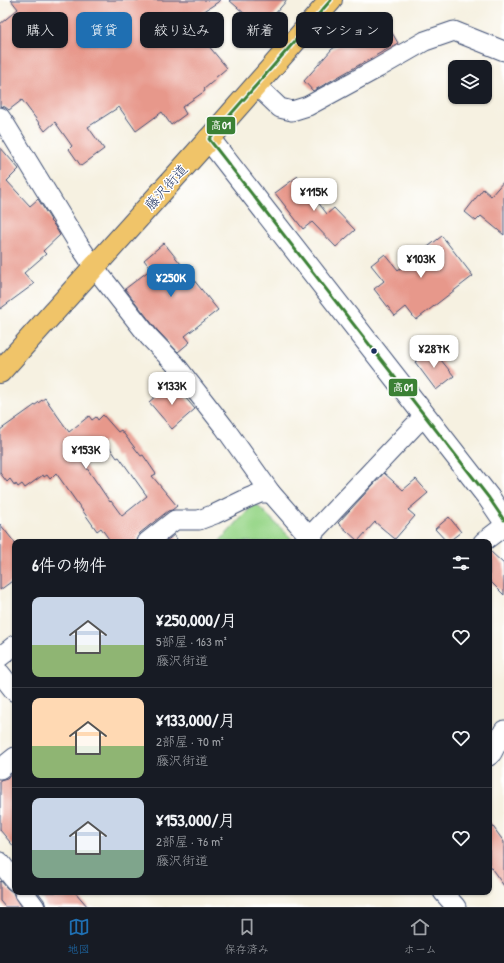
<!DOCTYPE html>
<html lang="ja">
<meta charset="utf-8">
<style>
:root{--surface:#171b24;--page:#242831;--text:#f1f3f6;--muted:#9ea1a6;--line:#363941;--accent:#1f6fb2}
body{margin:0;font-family:"Patrick Hand","Klee One",sans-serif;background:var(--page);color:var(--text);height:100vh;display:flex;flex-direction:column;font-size:15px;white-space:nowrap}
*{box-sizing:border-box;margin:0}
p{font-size:13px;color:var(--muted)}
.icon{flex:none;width:22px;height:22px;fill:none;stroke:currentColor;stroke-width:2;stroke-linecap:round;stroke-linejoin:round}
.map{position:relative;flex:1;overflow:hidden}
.panel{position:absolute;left:12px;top:539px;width:480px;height:356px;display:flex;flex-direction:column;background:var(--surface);border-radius:8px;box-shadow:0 1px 3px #0004}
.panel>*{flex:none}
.banner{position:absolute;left:12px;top:12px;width:480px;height:36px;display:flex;gap:8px}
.fabs{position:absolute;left:448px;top:60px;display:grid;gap:8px}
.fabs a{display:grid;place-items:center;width:44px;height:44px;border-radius:8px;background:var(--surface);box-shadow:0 1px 3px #0004;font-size:20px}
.price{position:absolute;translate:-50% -34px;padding:0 9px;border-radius:8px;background:#fff;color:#222;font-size:13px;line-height:26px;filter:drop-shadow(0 1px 2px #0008)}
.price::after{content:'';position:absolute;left:50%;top:24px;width:12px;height:9px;margin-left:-6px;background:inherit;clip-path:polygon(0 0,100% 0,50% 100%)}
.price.selected{background:var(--accent);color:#fff}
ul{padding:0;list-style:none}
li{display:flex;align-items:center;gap:12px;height:100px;padding:0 20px}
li+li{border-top:1px solid var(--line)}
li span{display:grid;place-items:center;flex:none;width:112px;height:80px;border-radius:8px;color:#555}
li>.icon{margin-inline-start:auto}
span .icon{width:48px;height:48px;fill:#fffc;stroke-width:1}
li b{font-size:17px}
h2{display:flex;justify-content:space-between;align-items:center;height:48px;padding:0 20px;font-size:17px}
.pill{padding:0 14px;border-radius:8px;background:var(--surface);box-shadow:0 1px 3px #0004;font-size:14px;line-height:36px}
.pill.selected{background:var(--accent);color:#fff}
.menu{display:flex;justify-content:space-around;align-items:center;height:56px;border-top:1px solid var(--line);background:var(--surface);font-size:11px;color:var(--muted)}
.menu a{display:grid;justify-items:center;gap:2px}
.menu .selected{color:var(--accent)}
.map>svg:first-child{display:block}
</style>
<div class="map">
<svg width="504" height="907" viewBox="0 0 504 907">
<rect width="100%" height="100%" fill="#fff"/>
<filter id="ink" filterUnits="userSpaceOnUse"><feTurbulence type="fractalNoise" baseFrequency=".025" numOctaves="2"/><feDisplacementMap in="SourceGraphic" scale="8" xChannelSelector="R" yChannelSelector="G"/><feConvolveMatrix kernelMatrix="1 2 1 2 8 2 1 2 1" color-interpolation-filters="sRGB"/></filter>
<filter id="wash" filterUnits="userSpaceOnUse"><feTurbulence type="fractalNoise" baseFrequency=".012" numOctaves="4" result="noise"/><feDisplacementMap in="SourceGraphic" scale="16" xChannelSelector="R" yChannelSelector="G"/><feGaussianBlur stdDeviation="0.9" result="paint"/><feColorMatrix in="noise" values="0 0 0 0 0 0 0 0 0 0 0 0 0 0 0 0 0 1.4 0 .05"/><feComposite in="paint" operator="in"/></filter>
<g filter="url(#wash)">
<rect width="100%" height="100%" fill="#f6f1e1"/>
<polygon fill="#9bd88d" stroke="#5b8476" points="255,503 295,542 219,542"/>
<g id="blocks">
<g fill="#e7988b" fill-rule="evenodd">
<polygon points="11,0 221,0 191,20 199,31 197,32 227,68 215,78 216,79 204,89 205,91 182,107 186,114 171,125 162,112 136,131 119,107 88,127 104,149 81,166 69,149 72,146 55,122 45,131 22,100 9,110 5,107 0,106 0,24 18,9"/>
<polygon points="229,0 287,0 262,29"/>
<polygon points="384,19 398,43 313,91 304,81 332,49"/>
<polygon points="0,147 19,169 7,181 30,206 38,199 51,220 50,221 54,225 60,235 43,251 46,254 24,273 34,284 0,309"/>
<polygon points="298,176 327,214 334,208 355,230 336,247 312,222 303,229 275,193"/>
<polygon points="504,181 504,235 481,216 476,221 465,212 483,189 491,196"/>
<polygon points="442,236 473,276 416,320 406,307 395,316 374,289 384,281 371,265 385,254 398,270"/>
<polygon points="164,243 218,310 185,336 190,342 178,352 157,330 125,289 151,269 144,260"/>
<polygon points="432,349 454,376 436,390 415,362"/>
<polygon points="172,382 195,409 172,429 149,402"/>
<path d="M45 398 69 432 89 416 92 420 96 417 98 420 103 415 118 432 121 430 141 456 143 455 156 474 152 476 177 506 172 510 168 511 140 533 137 538 136 542H111L101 528 97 531 56 473 50 479 47 475 44 477 43 475 25 488 22 484 18 487 16 484 15 486 10 479 7 482 0 473V430ZM105 441 117 458 119 457 147 496 122 516 111 501 110 502 80 458Z"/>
<polygon points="384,473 403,490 416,479 428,493 408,510 415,516 395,539 375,522 358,541 338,523"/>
<polygon points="449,517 461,532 448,542 447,542 435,529"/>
<polygon points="0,524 15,543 15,579 0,590"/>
<polygon points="174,535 179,542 165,542"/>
<polygon points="489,551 490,551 504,564 504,595 489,580"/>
<polygon points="15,771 15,848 0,830 0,780 7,778"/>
<polygon points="489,821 504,842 504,886 489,865"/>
<polygon points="1,881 7,888 11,891 13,892 15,898 21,907 5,907 0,901 0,882"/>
<polygon points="38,892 75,892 88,907 46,907 44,900"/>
</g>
</g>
</g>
<g filter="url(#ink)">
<use href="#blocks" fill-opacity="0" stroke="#3c4c72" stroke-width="1"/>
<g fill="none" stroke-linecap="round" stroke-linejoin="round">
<g stroke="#3c4c72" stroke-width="21">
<g id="minor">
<polyline points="256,85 280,108 292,111 308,106 378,68 425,41 454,31 504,51"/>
<polyline points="0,117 5,124 79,245 94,267 149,337 175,364 224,427 271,493 314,542"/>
<polyline points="309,537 414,426 425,416"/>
<polyline points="147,542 175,520 199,520 215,514 248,498 260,493 271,493"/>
<polyline points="483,542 504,526"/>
<polyline points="0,657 15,645"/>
<polyline points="0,673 15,692"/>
<polyline points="489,756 492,753 504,730"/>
<polyline points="0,769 15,757"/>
<polyline points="0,862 15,881"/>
<polyline points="24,892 35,907"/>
<polyline points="443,892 456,907"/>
</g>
</g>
<g stroke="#3c4c72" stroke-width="24">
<polyline id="tertiary" points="209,139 489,498 504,520"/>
</g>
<g stroke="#3c4c72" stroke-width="24">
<polyline id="trunk" points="0,372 209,139 331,0"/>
</g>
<use href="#minor" stroke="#fff" stroke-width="19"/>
<use href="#tertiary" stroke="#fff" stroke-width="22"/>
<use href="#trunk" stroke="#f0c469" stroke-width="22"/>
<g stroke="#fff" stroke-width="6">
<polyline id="bus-1" points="331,0 209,139 489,498 504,520"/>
</g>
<use href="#bus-1" stroke="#3b8135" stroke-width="3"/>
</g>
</g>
<circle fill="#1b2f5e" stroke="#fff" stroke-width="1.5" cx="374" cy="351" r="3.5"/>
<g text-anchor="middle" stroke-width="3" stroke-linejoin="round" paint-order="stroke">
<g font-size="14" fill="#1b2f5e" stroke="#fff">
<text transform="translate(166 187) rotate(-48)" y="5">藤沢街道</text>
</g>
</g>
<g stroke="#fff" stroke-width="1.5">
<rect x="206" y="116" width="30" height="19" rx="4" fill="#3b8135"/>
<rect x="388" y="378" width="30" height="19" rx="4" fill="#3b8135"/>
</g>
<g font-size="11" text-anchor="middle" font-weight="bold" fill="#fff">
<text x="221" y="129">高01</text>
<text x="403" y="391">高01</text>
</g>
</svg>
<div class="fabs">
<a><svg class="icon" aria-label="layers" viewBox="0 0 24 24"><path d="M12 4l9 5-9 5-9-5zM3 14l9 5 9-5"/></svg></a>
</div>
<b class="price" style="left:314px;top:212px">¥115K</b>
<b class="price" style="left:421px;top:279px">¥103K</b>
<b class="price selected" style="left:171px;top:298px">¥250K</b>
<b class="price" style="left:434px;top:369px">¥287K</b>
<b class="price" style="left:172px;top:406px">¥133K</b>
<b class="price" style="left:86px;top:470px">¥153K</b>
<div class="banner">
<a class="pill">購入</a>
<a class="pill selected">賃貸</a>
<a class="pill">絞り込み</a>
<a class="pill">新着</a>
<a class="pill">マンション</a>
</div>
<section class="panel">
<h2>6件の物件<svg class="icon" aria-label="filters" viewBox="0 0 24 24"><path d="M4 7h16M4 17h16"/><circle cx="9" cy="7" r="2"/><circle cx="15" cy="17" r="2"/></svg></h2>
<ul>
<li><span style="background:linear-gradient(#c9d6e8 60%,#8fb573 0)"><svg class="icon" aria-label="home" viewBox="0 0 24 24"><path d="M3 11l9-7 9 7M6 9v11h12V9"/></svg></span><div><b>¥250,000/月</b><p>5部屋 · 163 m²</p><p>藤沢街道</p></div><svg class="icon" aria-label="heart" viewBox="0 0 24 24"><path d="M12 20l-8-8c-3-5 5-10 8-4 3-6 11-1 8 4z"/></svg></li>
<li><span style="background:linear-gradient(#ffd9b3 60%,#8fb573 0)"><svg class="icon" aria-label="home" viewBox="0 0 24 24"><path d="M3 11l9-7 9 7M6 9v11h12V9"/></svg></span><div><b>¥133,000/月</b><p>2部屋 · 70 m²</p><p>藤沢街道</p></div><svg class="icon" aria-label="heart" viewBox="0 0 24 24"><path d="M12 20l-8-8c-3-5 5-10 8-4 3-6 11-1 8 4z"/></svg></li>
<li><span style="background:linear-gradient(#c9d6e8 65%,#7fa58c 0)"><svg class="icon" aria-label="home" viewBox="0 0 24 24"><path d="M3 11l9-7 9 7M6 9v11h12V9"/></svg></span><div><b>¥153,000/月</b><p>2部屋 · 76 m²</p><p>藤沢街道</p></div><svg class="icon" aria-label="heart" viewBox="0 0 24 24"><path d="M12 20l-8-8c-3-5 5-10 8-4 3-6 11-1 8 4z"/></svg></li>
</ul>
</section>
</div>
<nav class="menu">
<a class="selected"><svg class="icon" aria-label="map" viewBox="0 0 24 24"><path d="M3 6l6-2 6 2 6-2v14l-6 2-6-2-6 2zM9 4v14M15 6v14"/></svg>地図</a>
<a><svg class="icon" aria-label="saved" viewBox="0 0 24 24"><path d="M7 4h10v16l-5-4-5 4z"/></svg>保存済み</a>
<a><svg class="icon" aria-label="home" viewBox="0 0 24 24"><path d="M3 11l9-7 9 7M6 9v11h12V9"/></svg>ホーム</a>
</nav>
